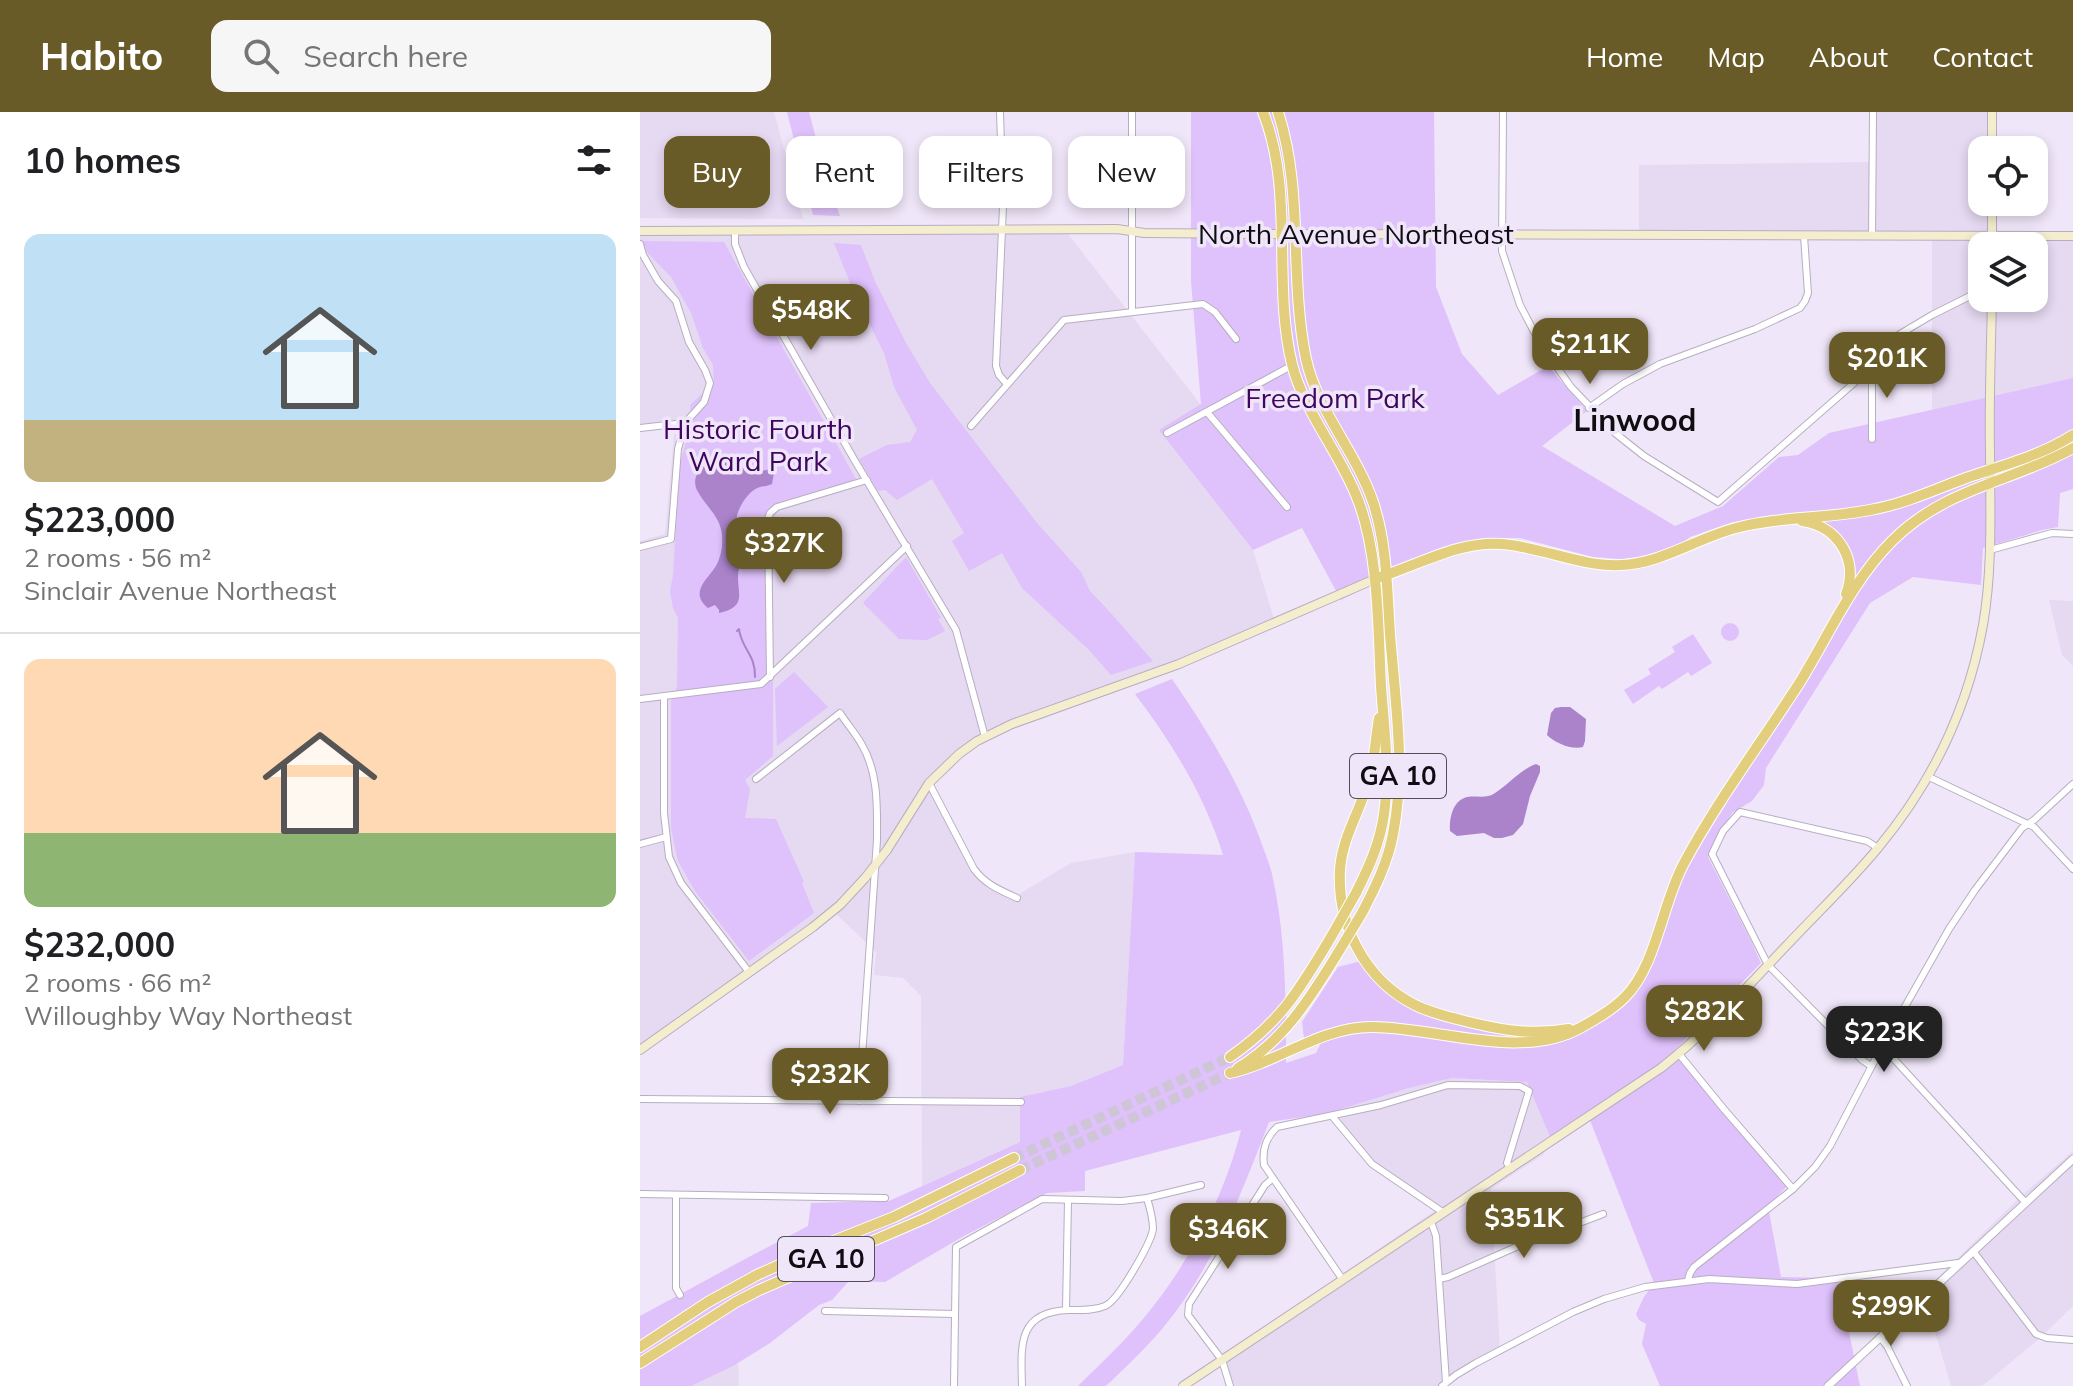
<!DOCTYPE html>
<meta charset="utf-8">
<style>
:root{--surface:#fff;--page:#f6f6f6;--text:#202124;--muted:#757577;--line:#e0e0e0;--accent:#685b28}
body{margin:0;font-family:Mulish,sans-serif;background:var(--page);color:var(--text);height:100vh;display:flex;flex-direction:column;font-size:30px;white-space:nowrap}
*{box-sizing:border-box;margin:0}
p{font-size:26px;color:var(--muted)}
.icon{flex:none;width:44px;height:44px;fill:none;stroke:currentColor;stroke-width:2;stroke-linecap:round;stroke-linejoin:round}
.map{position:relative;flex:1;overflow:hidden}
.details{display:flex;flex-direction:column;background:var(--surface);width:640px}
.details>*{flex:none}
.top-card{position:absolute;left:24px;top:24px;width:760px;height:72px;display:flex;gap:16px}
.buttons{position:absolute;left:1328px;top:24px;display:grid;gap:16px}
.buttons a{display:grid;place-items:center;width:80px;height:80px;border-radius:16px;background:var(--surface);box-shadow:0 4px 12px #0003;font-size:40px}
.price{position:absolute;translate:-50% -68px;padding:0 18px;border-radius:16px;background:var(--accent);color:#fff;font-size:26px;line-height:52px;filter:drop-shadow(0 2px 4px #0008)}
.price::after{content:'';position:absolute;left:50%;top:48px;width:24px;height:18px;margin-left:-12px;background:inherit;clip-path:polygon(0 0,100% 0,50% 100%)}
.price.current{background:#222;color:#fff}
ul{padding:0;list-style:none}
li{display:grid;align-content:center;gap:16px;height:424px;padding:0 24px}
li+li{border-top:2px solid var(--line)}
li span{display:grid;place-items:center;height:248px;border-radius:16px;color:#555}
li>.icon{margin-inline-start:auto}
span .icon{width:144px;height:144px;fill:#fffc;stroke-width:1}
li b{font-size:34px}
h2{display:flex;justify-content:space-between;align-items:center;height:96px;padding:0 24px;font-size:34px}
.tag{padding:0 28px;border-radius:16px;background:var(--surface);box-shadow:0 4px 12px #0003;font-size:28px;line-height:72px}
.tag.current{background:var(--accent);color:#fff}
header{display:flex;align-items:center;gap:48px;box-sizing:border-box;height:112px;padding:0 40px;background:var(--accent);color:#fff}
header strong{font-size:38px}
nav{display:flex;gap:44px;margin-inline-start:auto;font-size:28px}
.search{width:560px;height:72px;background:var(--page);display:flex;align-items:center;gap:20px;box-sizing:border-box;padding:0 28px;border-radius:16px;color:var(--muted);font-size:30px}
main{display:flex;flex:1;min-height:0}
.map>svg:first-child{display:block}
</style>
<header>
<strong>Habito</strong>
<div class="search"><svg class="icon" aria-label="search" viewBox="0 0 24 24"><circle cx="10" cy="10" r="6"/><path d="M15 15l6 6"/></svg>Search here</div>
<nav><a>Home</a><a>Map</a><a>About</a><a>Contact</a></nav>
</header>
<main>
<section class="details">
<h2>10 homes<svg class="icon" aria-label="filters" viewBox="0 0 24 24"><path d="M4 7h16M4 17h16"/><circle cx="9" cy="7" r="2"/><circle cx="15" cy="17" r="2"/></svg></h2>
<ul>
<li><span style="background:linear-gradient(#bfe0f5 75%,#c2b280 0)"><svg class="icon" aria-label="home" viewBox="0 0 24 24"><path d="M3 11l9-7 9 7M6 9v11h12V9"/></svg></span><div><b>$223,000</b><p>2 rooms · 56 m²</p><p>Sinclair Avenue Northeast</p></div></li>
<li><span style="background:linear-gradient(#ffd9b3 70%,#8fb573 0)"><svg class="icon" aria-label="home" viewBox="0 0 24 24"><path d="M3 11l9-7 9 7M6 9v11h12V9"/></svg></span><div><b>$232,000</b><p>2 rooms · 66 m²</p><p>Willoughby Way Northeast</p></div></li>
</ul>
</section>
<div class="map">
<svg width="1433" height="1274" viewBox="0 0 1433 1274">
<rect width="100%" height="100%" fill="#f0e6f9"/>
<g fill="#e6d9f2" fill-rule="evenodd">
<polygon points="0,0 134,0 163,107 0,106"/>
<path d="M1232 0H1354L1355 38H1342V90H1355L1356 124H1433V266L1292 298V127L999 123V53L1232 50ZM1342 134H1394V186H1342Z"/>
<polygon points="425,118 561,293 519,318 613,438 635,510 345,626 290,671 342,769 374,785 431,751 495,740 483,953 431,974 380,985 380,1030 282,1074 281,884 263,866 234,863 236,840 191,797 0,942 0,429 25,422 35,313 0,317 0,119"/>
<polygon points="1409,488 1433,489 1433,554 1422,543"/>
<polygon points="812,966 888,970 911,1027 903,1043 851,1077 860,1240 797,1274 587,1274 579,1246 796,1098 728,1051 685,1002 769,976"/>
<polygon points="1433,1039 1433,1194 1398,1228 1342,1274 1311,1274 1283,1180 1381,1084"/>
<polygon points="98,1246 99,1274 50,1274"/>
</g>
<g fill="#dfc1fb">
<polygon points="147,0 169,0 187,67 200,104 173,103"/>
<path d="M551 0H794L796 175 822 242 858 283 908 254 947 299 902 334 1035 414 1083 394 1139 345 1158 343 1189 321 1433 266V377L1420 381 1418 415 1402 418 1343 436 1341 473 1273 465 1230 491 1126 656 1124 673 1112 689 1092 701 1068 745 1111 829 1121 851 1035 938 1148 1073 1128 1094 1141 1165 1198 1166 1220 1274H1020L1002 1232 1006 1212 999 1208 996 1202 1004 1185 1014 1171 948 1003 911 1027 887 970 812 966 769 976 685 1002 629 1010C601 1083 573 1156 522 1217 505 1237 485 1256 466 1274H438C460 1252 483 1231 503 1207 548 1153 584 1086 601 1018L445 1059V1079L407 1081 322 1125 245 1170 209 1169 192 1188 179 1193 130 1231 93 1254 51 1274H0V1204L107 1146 168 1114 171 1091 249 1089 380 1030V985L431 974 483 953 495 740 583 743C565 684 532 631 495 582L532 567C566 616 599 670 620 727 624 739 629 750 632 762 646 824 646 888 646 951L676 941 682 929 710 921 730 919 894 933 931 927 978 897 1002 871 1021 822 1030 790 1056 737 1197 512 1213 448 1207 433 1166 401 1093 410 1050 425 1041 432 992 448 953 445 880 426H844L803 435 701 488 662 416 613 438 519 318 561 292 551 169Z"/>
<polygon points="0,129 84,130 216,367 138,399 133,406 133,644 105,668 110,677 105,706 136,707 164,770 162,771 174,801 109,849 55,779 38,749 31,716 31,589 37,575 38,506 33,496 30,479 33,463 40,351 52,310 50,293 74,271 73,253 63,236 51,201 31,165 0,133"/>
<polygon points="194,131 221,133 235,169 266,231 290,271 397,411 441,460 450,479 468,498 513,549 471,563 449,538 382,476 362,441 329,459 312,429 324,421 292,367 257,388 245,378 238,379 219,347 247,333 270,330 277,318 254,275 244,241 215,183"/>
<polygon points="266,445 301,506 298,507 305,519 287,528 259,527 223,491"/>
<circle cx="1090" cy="520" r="9"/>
<polygon points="1053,522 1072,551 1051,564 1048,560 1022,577 1019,574 993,592 984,578 1011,562 1008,557 1035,540 1032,535"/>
<polygon points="154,560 188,595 137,634 135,577"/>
<polygon points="721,849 786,900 909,922 881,928 737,912 664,927 662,910 698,855"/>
</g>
<g fill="#aa83cb">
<path d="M77 347C96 348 108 365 129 357L134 361 132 372C128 374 124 374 120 375 109 378 99 394 97 404 95 413 105 417 106 426 108 437 101 446 99 456 94 478 111 494 79 501V498L75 493 68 496C49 480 67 468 76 454 81 445 83 434 82 423 80 404 67 396 58 380 49 365 63 351 77 347Z"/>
<path d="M921 595H930L946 607 945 629 943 635C931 638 915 631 907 623L911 601 915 596Z"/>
<path d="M896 652 900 654V660L890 684 883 712 873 723 862 726H854L844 721 817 724 810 719C809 708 812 691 824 686 834 682 845 688 855 681 869 672 880 658 896 652Z"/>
</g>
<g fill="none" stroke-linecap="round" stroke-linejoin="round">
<path stroke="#aa83cb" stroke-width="2" d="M97 519 99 517C101 536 116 543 115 565"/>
<g stroke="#cec5d6" stroke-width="10" stroke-dasharray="10 5" stroke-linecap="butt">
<polyline points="374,1046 590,945"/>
<polyline points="380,1058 590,961"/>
</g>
<g stroke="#b7aec0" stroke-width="8">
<g id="minor">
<polyline points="360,0 363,94 356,254 359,263 367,272"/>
<polyline points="863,0 862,139 880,193 900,231 931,275 975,321 1004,344 1078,390 1214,271 1238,241 1255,225 1292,203 1342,178"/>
<polyline points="95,118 95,132 104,155 215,349 316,518 345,625"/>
<polyline points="1232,124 1233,0"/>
<polyline points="0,132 3,143 18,169 36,189 49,230 65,258 70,271 64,290 45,311 38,337 31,427 0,435"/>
<polyline points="492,199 492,0"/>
<polyline points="949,296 983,272 1020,252 1115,217 1160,196 1165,189 1168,181 1164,124"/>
<polyline points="567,300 647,395"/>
<polyline points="331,314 424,208 563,192 575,200 596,227"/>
<polyline points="0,316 45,311"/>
<polyline points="527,321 653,253"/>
<polyline points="1232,327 1232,251"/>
<polyline points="1350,438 1412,421 1433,422"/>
<polyline points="130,565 128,407 130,401 137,395 227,368"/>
<polyline points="24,584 24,701 29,745 41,771 109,860"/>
<polyline points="0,587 121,572 267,434"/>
<polyline points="1289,665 1394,715 1433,757"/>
<path d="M116 667 200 601C207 612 216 622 222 633 239 662 237 697 237 728L219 989"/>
<path d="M289 671 334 757C346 773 360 778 377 786"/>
<polyline points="0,732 26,725"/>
<polyline points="1242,934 1386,1091"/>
<polyline points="1039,942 1083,996 1153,1077"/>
<polyline points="1231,954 1222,948 1128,853 1072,742 1083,719 1100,700 1227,729 1238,736"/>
<polyline points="0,987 381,990"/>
<polyline points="692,1004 732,1052 804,1101"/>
<polyline points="0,1082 245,1086"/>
<polyline points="36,1083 36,1176 40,1183"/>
<polyline points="791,1110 796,1124 806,1270"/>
<polyline points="1333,1139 1396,1222 1407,1226 1433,1228"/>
<polyline points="799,1167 808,1165 876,1135 963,1102"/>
<path d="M703 1168 624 1053C622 1037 626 1026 637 1015L741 993 808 973 880 974 889 979 867 1051 871 1057"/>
<polyline points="1048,1168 1050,1161 1054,1155 1153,1077 1175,1055 1190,1034 1237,944 1309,817 1335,778 1382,716 1394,708 1433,672"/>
<polyline points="426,1198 428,1088"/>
<polyline points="185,1199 315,1202"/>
<polyline points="1240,1225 1247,1234 1267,1274"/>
<polyline points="314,1274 316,1135 402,1087 482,1089 507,1086 561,1073"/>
<path d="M382 1274C381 1234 377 1200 428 1198 440 1198 453 1199 465 1194 478 1189 511 1131 513 1117 513 1106 510 1096 507 1086"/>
<polyline points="590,1274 582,1248 548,1203 549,1192 625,1073 632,1067"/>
<polyline points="802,1274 816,1263 836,1251 933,1200 964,1187 1005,1175 1069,1167 1157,1172 1318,1151"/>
</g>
</g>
<g stroke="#b7aec0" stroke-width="9">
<polyline id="tertiary" points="1188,1274 1433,1047"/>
</g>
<g stroke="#b7aec0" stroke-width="10">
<g id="secondary">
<polyline points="1352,38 1352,0"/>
<polyline points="0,119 477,117 504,121 642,122 1433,124"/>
<polyline points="1352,134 1352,90"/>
<polyline points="0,938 173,815 200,793 225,766 247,738 289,671 319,642 337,629 372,612 539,552 735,467"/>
<path d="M543 1274 1021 956C1067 920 1106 876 1147 833 1177 801 1210 770 1238 736 1292 671 1328 596 1343 513 1353 456 1350 396 1350 338 1349 287 1351 237 1352 186"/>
</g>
</g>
<g stroke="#fff" stroke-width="12">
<g id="trunk">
<path d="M623 0C655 80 632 170 652 252 663 297 698 339 716 383 739 437 738 516 741 574 744 616 750 660 744 702 740 731 729 755 716 781"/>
<path d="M638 0C664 80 649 165 666 247 677 298 716 340 733 390 747 432 747 478 750 522 755 588 766 656 753 722 748 750 735 776 722 801"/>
<path d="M1162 409C1198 414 1219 448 1206 482"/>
<path d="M740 465C781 452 818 429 862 432 902 435 941 455 981 453 1023 451 1057 426 1096 416 1142 404 1189 407 1235 397 1266 391 1296 377 1326 366 1363 353 1400 344 1433 323"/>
<path d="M739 606C736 623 735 642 731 660 724 693 702 723 700 758 697 813 725 868 775 893 793 902 813 906 833 911 866 919 895 923 929 917"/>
<path d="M590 945C641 910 660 877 691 825"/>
<path d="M598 956C643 929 669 888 696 844"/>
<path d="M590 961C639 950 680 915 732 915 797 915 880 949 940 916 956 907 972 898 985 885 1016 854 1022 793 1043 753 1077 689 1121 631 1160 570 1189 523 1212 469 1252 429 1306 375 1370 371 1433 336"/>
<polyline points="0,1235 68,1190 117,1163 181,1134 254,1105 374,1046"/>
<polyline points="0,1251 96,1190 119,1178 286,1106 380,1058"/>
</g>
</g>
<use href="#minor" stroke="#fff" stroke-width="6"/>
<use href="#tertiary" stroke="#fff" stroke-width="7"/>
<use href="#secondary" stroke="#f4edce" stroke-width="8"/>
<use href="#trunk" stroke="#e2ce7c" stroke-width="10"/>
<g stroke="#fff" stroke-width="12" stroke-linecap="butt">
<g id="trunk-bridge">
<polyline points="691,825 716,781"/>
<polyline points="696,844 722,801"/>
</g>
</g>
<use href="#trunk-bridge" stroke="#e2ce7c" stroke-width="10"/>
</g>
<g text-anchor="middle" stroke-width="7" stroke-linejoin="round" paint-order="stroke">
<g fill="#f0e6f9" stroke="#524d57" stroke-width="2">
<rect x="710" y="642" width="96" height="44" rx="6"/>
<rect x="138" y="1125" width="96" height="44" rx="6"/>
</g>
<g font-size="26" font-weight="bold" fill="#0f0c12">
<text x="758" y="673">GA 10</text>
<text x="186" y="1156">GA 10</text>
</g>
<g font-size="28" fill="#0f0c12" stroke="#f0e6f9">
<text x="716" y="132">North Avenue Northeast</text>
</g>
<g font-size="28" fill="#3f055f" stroke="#f0e6f9">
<text x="695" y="296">Freedom Park</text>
<text x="118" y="327">Historic Fourth<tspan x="118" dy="32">Ward Park</tspan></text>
</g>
<g font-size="30" font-weight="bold" fill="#0f0c12" stroke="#f0e6f9">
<text x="995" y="319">Linwood</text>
</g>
</g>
</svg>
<div class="buttons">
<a><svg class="icon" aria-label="locate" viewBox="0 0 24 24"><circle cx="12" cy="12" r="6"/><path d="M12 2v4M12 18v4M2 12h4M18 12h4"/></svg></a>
<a><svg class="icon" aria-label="layers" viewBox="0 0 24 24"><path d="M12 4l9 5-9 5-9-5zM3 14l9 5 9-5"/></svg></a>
</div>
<b class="price" style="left:171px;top:240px">$548K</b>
<b class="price" style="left:950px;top:274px">$211K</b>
<b class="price" style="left:1247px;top:288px">$201K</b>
<b class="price" style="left:144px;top:473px">$327K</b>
<b class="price" style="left:1064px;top:941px">$282K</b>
<b class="price current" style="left:1244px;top:962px">$223K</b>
<b class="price" style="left:190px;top:1004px">$232K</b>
<b class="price" style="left:884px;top:1148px">$351K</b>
<b class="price" style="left:588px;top:1159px">$346K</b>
<b class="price" style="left:1251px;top:1236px">$299K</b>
<div class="top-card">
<a class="tag current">Buy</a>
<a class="tag">Rent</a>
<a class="tag">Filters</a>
<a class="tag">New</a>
</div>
</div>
</main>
